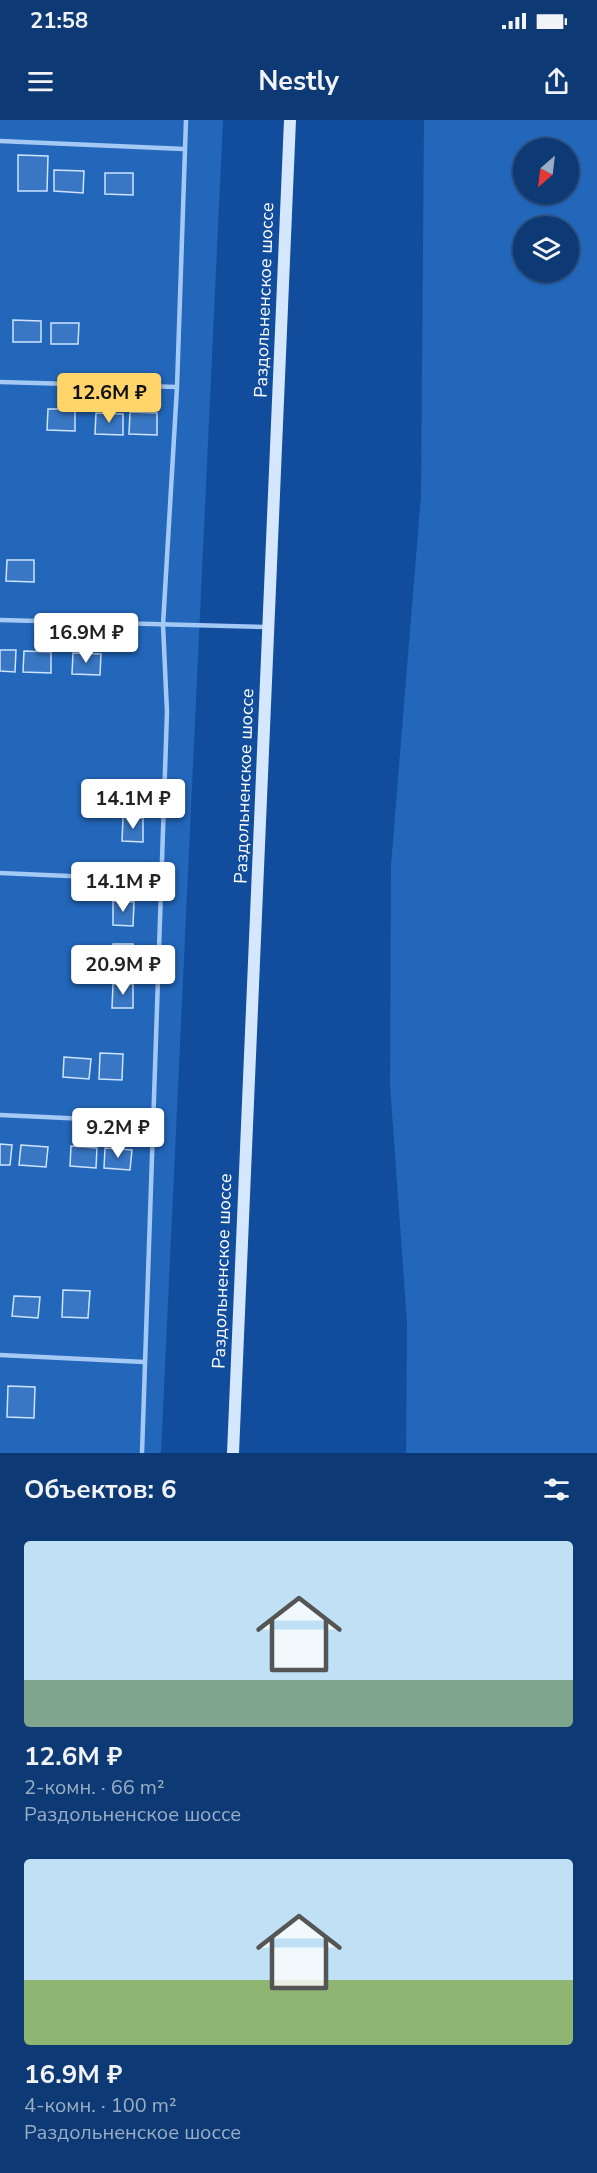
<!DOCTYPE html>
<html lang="ru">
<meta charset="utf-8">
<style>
:root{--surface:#0d3a75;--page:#16417a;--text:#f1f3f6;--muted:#9aadc5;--line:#2d5487;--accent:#ffd469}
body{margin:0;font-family:"Nunito Sans",sans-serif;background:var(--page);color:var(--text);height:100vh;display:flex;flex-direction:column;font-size:22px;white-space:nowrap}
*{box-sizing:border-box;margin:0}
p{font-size:20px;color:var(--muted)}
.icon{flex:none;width:33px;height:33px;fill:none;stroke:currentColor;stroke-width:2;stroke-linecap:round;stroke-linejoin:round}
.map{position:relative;height:1333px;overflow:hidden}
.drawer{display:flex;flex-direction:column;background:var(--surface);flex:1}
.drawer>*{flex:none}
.needle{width:39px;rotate:208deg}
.controls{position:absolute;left:513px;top:18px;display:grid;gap:12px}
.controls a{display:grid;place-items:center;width:66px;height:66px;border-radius:50%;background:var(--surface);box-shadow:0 2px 4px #0004,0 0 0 2px var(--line);font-size:30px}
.price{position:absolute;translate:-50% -51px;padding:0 14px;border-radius:6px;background:#fff;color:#222;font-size:20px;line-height:39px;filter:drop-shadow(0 2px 3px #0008)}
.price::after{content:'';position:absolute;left:50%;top:36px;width:18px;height:14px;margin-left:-9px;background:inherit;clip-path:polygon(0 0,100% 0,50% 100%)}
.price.active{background:var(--accent);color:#111}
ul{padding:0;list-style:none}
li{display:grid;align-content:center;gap:12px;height:318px;padding:0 24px}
li span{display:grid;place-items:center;height:186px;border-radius:6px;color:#555}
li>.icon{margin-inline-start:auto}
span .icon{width:108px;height:108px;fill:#fffc;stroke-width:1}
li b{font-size:26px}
h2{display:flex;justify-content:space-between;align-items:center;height:72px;padding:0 24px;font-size:26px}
.status{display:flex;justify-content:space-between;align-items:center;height:42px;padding:0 30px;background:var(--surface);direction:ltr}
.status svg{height:16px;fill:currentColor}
header{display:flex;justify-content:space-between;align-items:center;height:78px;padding:0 24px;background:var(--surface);font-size:27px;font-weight:700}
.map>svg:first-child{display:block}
</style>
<div class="status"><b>21:58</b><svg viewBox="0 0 49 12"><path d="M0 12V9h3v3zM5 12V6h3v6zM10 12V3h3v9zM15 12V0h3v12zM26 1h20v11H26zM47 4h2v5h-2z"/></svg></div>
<header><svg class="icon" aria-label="menu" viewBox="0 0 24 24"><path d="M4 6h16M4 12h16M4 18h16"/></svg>Nestly<svg class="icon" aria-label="share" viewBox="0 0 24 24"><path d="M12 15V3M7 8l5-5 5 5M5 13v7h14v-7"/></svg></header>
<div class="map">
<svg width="597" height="1333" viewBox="0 0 597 1333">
<rect width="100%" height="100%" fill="#114d9c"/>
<g fill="#2367bb" fill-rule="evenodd">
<polygon points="0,0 223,0 161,1333 0,1333"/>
<path d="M424 0H597V1333H406L407 1203 390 965 391 745 421 375ZM524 28H568V74H524ZM524 106H568V152H524Z"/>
</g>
<g fill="#3977c4" stroke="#cee4fe" stroke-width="1.5">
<polygon points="18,35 48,36 47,71 18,71"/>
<polygon points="54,50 84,51 83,73 54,71"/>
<polygon points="105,53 133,53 133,75 105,74"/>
<polygon points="13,200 41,201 41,222 13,222"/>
<polygon points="51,203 79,203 78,224 51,224"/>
<polygon points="48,289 75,289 75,311 47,310"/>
<polygon points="130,292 157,293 157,315 129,314"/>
<polygon points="96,293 123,294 123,315 95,314"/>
<polygon points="7,440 34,440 34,462 6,461"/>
<polygon points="0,530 16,530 15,552 0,551"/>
<polygon points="24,531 51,532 51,553 23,552"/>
<polygon points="73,533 101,534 100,555 72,554"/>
<polygon points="123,697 143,698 143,722 122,721"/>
<polygon points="113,781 134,782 133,806 113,805"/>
<polygon points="113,824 133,824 133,848 112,847"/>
<polygon points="113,864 133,864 133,888 112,888"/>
<polygon points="100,933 123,934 122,960 99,959"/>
<polygon points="64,937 91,939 89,959 63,957"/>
<polygon points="0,1024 12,1025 10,1045 0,1045"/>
<polygon points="21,1025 48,1027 46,1047 19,1045"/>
<polygon points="71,1026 97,1028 96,1048 70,1046"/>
<polygon points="105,1028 132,1030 130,1050 104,1048"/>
<polygon points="63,1170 90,1171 88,1198 62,1197"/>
<polygon points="14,1176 40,1177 38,1198 12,1196"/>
<polygon points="8,1266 35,1267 34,1298 7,1297"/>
</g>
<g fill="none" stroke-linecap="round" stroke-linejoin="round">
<g stroke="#a5c9f5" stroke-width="4.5">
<polyline points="0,21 184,29"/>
<polyline points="0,262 177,267"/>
<polyline points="0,500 267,507"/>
<polyline points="0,753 160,760"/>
<polyline points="0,995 153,1002"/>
<polyline points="0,1235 144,1242"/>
<polyline points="142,1333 167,592 163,505 177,267 186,0"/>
</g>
<polyline stroke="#d5e7fd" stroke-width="12" points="233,1333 290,0"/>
</g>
<g text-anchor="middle" stroke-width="4.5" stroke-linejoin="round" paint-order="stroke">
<g font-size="18" fill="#fff" stroke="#114d9c">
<text transform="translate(264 180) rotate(-88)" y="6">Раздольненское шоссе</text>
<text transform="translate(244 666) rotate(-88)" y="6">Раздольненское шоссе</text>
<text transform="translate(222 1151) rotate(-88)" y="6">Раздольненское шоссе</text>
</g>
</g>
</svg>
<div class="controls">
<a><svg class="needle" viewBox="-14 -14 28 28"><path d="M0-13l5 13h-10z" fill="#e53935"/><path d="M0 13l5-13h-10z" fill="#9aadc5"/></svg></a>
<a><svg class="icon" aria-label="layers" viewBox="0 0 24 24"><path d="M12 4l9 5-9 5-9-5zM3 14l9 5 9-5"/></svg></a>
</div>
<b class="price active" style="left:109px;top:304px">12.6M ₽</b>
<b class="price" style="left:86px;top:544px">16.9M ₽</b>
<b class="price" style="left:133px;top:710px">14.1M ₽</b>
<b class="price" style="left:123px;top:793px">14.1M ₽</b>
<b class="price" style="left:123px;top:876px">20.9M ₽</b>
<b class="price" style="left:118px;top:1039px">9.2M ₽</b>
</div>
<section class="drawer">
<h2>Объектов: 6<svg class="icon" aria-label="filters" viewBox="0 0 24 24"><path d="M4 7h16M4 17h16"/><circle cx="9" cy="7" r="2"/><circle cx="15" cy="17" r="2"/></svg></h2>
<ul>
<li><span style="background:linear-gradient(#bfe0f5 75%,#7fa58c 0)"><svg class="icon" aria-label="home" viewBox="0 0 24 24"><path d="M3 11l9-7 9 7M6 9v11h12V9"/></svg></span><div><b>12.6M ₽</b><p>2-комн. · 66 m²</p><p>Раздольненское шоссе</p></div></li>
<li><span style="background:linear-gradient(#bfe0f5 65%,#8fb573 0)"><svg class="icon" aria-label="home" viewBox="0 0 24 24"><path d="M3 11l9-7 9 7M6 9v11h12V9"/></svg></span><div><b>16.9M ₽</b><p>4-комн. · 100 m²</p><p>Раздольненское шоссе</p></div></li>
</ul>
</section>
